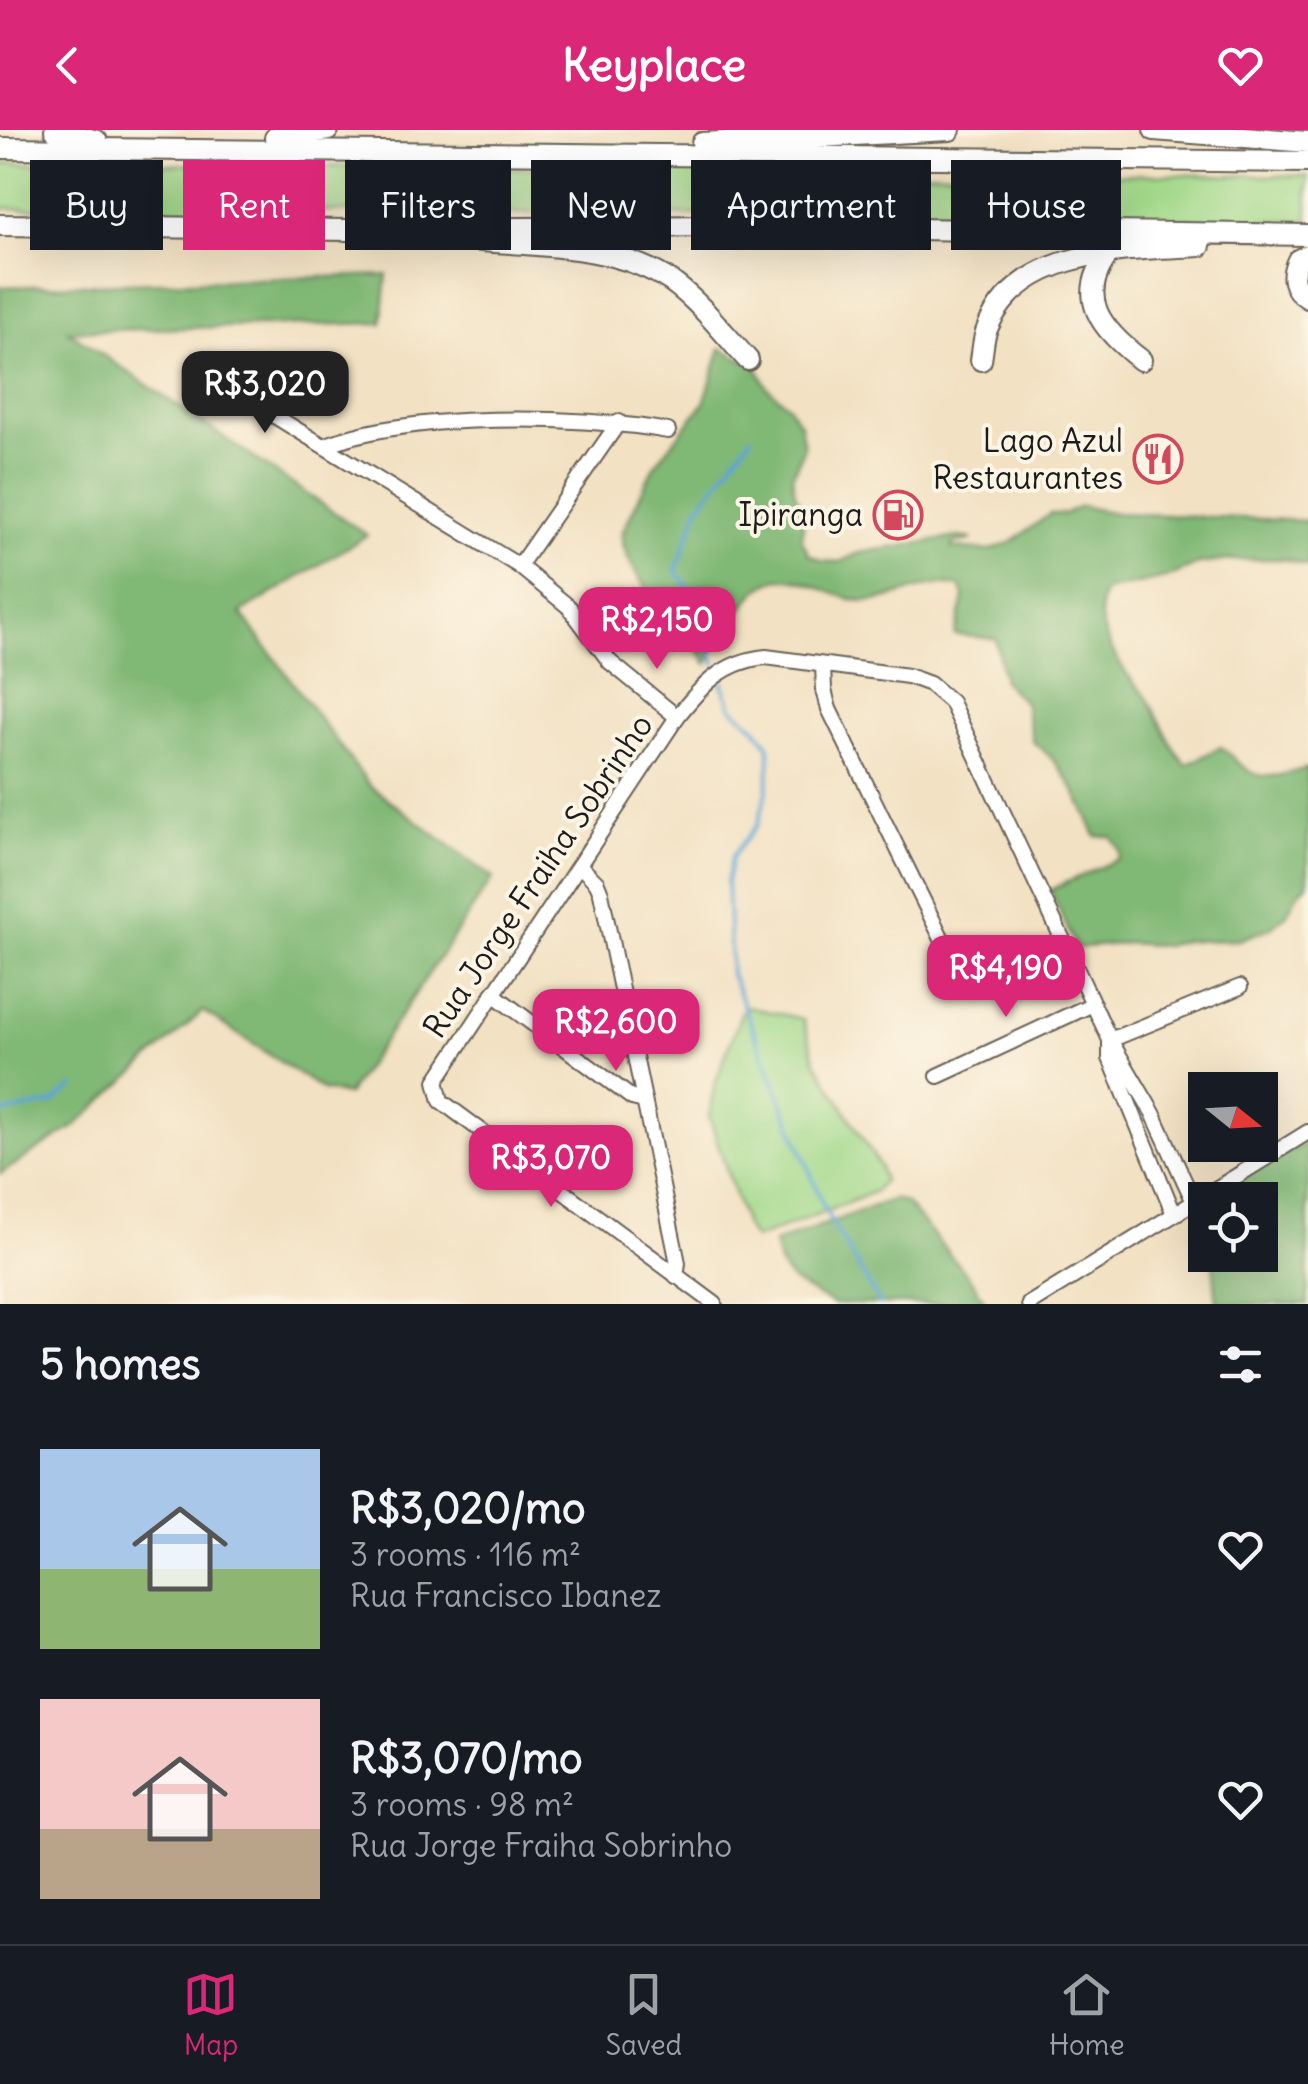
<!DOCTYPE html>
<meta charset="utf-8">
<style>
:root{--surface:#171b24;--page:#20242c;--text:#f1f3f6;--muted:#9ea1a6;--line:#363941;--accent:#db2777}
body{margin:0;font-family:Delius,sans-serif;background:var(--page);color:var(--text);height:100vh;display:flex;flex-direction:column;font-size:38px;white-space:nowrap}
*{box-sizing:border-box;margin:0}
p{font-size:32px;color:var(--muted)}
.icon{flex:none;width:55px;height:55px;fill:none;stroke:currentColor;stroke-width:2;stroke-linecap:round;stroke-linejoin:round}
.map{position:relative;height:1174px;overflow:hidden}
.sheet{display:flex;flex-direction:column;background:var(--surface);flex:1}
.sheet>*{flex:none}
.top-card{position:absolute;left:30px;top:30px;width:1250px;height:90px;display:flex;gap:20px}
.needle{width:65px;rotate:108deg}
.fabs{position:absolute;left:1188px;top:942px;display:grid;gap:20px}
.fabs a{display:grid;place-items:center;width:90px;height:90px;border-radius:0px;background:var(--surface);box-shadow:0 10px 40px #0002;font-size:50px}
.price{position:absolute;translate:-50% -85px;padding:0 22px;border-radius:20px;background:var(--accent);color:#fff;font-size:32px;line-height:65px;filter:drop-shadow(0 2px 5px #0008)}
.price::after{content:'';position:absolute;left:50%;top:60px;width:30px;height:22px;margin-left:-15px;background:inherit;clip-path:polygon(0 0,100% 0,50% 100%)}
.price.on{background:#222;color:#fff}
ul{padding:0;list-style:none}
li{display:flex;align-items:center;gap:30px;height:250px;padding:0 40px}
li span{display:grid;place-items:center;flex:none;width:280px;height:200px;border-radius:0px;color:#555}
li>.icon{margin-inline-start:auto}
span .icon{width:120px;height:120px;fill:#fffc;stroke-width:1}
li b{font-size:42px}
h2{display:flex;justify-content:space-between;align-items:center;height:120px;padding:0 40px;font-size:42px}
.chip{padding:0 35px;border-radius:0px;background:var(--surface);box-shadow:0 10px 40px #0002;font-size:35px;line-height:90px}
.chip.on{background:var(--accent);color:#fff}
header{display:flex;justify-content:space-between;align-items:center;height:130px;padding:0 40px;background:var(--accent);color:#fff;font-size:45px;font-weight:700}
.menu{display:flex;justify-content:space-around;align-items:center;height:140px;border-top:2px solid var(--line);background:var(--surface);font-size:28px;color:var(--muted)}
.menu a{display:grid;justify-items:center;gap:5px}
.menu .on{color:var(--accent)}
.map>svg:first-child{display:block}
</style>
<header><svg class="icon" aria-label="back" viewBox="0 0 24 24"><path d="M15 5l-7 7 7 7"/></svg>Keyplace<svg class="icon" aria-label="heart" viewBox="0 0 24 24"><path d="M12 20l-8-8c-3-5 5-10 8-4 3-6 11-1 8 4z"/></svg></header>
<div class="map">
<svg width="1308" height="1174" viewBox="0 0 1308 1174">
<rect width="100%" height="100%" fill="#fcf5e5"/>
<filter id="ink" filterUnits="userSpaceOnUse"><feTurbulence type="fractalNoise" baseFrequency=".01" numOctaves="2"/><feDisplacementMap in="SourceGraphic" scale="20" xChannelSelector="R" yChannelSelector="G"/><feConvolveMatrix kernelMatrix="1 2 1 2 8 2 1 2 1" color-interpolation-filters="sRGB"/></filter>
<filter id="wash" filterUnits="userSpaceOnUse"><feTurbulence type="fractalNoise" baseFrequency=".0048" numOctaves="4" result="noise"/><feDisplacementMap in="SourceGraphic" scale="40" xChannelSelector="R" yChannelSelector="G"/><feGaussianBlur stdDeviation="2.25" result="paint"/><feColorMatrix in="noise" values="0 0 0 0 0 0 0 0 0 0 0 0 0 0 0 0 0 1.4 0 .05"/><feComposite in="paint" operator="in"/></filter>
<g filter="url(#wash)">
<rect width="100%" height="100%" fill="#f2e1c2"/>
<g fill="#a1d889" stroke="#5e7a52" stroke-width="2.5">
<polygon points="0,33 1308,46 1308,91 0,78"/>
<polygon points="744,876 803,889 816,932 880,1037 883,1051 875,1061 860,1068 754,1109 745,1096 709,986 715,954"/>
</g>
<g fill="#80b875" stroke="#4e6a48" stroke-width="2.5">
<polygon points="387,145 382,193 68,201 367,405 241,483 369,655 493,748 347,965 323,960 203,881 75,996 0,1044 0,157"/>
<path d="M721 218 757 237 767 257 788 275 800 294 804 317 792 347 795 364 804 381 802 410 809 424 823 431 840 432 859 423 958 407 973 409 953 414 952 418 989 421 1012 412 1050 384H1064L1080 376 1116 383 1308 391V436L1283 429 1229 430 1199 434 1165 448 1105 461C1090 486 1114 527 1130 548 1136 557 1145 563 1150 573 1163 595 1169 615 1186 635L1221 617C1233 624 1240 637 1252 643 1268 651 1292 642 1308 638V754L1297 764 1287 784 1270 798 1239 810 1183 811 1165 816 1129 813 1076 818 1050 760 1119 729 1120 720 1112 707 1096 706C1082 673 1063 632 1033 612L1024 572 1003 551 996 509 955 505 964 468 961 457C925 448 901 470 870 471 850 472 828 461 810 454 770 439 756 459 735 489 730 495 723 499 719 506 714 515 713 525 707 534L691 507 686 489C678 484 666 479 659 473 643 457 622 425 622 403L654 336 704 273Z"/>
<polygon points="1308,1013 1308,1174 1217,1174 1213,1133 1209,1125 1260,1125 1260,1070 1210,1070 1236,1044"/>
<polygon points="893,1069 906,1073 973,1152 986,1174 833,1174 793,1152 779,1134 774,1113"/>
</g>
<g fill="none" stroke-linecap="round" stroke-linejoin="round">
<g stroke="#5ba6d3" stroke-width="4">
<polyline points="715,533 689,458 676,441 699,377 751,307"/>
<polyline points="722,552 732,578 755,597 769,616 770,629 767,661 758,694 732,727 727,752 731,844 826,1082 880,1174"/>
<polyline points="0,984 53,973 74,956"/>
</g>
</g>
</g>
<g filter="url(#ink)">
<g fill="none" stroke-linecap="round" stroke-linejoin="round">
<g stroke="#676156" stroke-width="18">
<g id="minor">
<polyline points="229,258 519,436 569,477 610,532 677,587"/>
<path d="M324 316C407 282 579 285 668 301"/>
<polyline points="519,436 619,292"/>
<polyline points="823,535 824,560 829,579 943,811"/>
<polyline points="580,736 597,753 601,763 678,1133 676,1146"/>
<polyline points="493,864 632,968 644,971"/>
<polyline points="1110,910 1110,928 1174,1084"/>
<polyline points="1110,910 1240,857"/>
<polyline points="938,946 1093,874"/>
<path d="M715 1174 441 971 436 951 677 587C702 555 724 531 766 527L908 546 930 554 951 572 1110 910 1153 983 1194 1072"/>
<polyline points="1029,1174 1308,1002"/>
</g>
</g>
<g stroke="#676156" stroke-width="24">
<g id="highway">
<polyline points="55,0 97,11"/>
<polyline points="1154,0 1308,12"/>
<polyline points="275,8 328,0"/>
<polyline points="702,13 950,0"/>
<polyline points="0,18 1308,32"/>
<polyline points="0,95 347,100 710,96 1308,105"/>
<path d="M469 110C536 116 614 113 672 152 701 173 724 204 748 230"/>
<path d="M1111 121C1073 167 1102 200 1141 230"/>
<path d="M1308 125 1298 130C1290 146 1292 159 1308 168"/>
<path d="M981 230C983 220 983 208 987 199 1020 117 1127 120 1200 116"/>
</g>
</g>
<use href="#minor" stroke="#fff" stroke-width="14"/>
<use href="#highway" stroke="#fff" stroke-width="20"/>
</g>
</g>
<defs>
<g id="restaurant-ring" transform="scale(2.5)"><circle r="9.5" fill="#fcf5e5" stroke="#d1495b" stroke-width="1.5"/><path d="M-5-6h1v4h1v-4h1v4h1v-4h1v5L-1.5 .5V6h-2V.5L-5-1ZM5-6V6H3V1.5H1.5Q1.5-4 5-6Z" fill="#d1495b"/></g>
<g id="fuel-ring" transform="scale(2.5)"><circle r="9.5" fill="#fcf5e5" stroke="#d1495b" stroke-width="1.5"/><path d="M-5.5-6h7V0h2V4h1.3V-2.5L3-4.5l.8-.8L6-3V5H2.5V1h-1V6h-7ZM-4.2-4.7v3.2H.2V-4.7Z" fill="#d1495b"/></g>
</defs>
<g fill-rule="evenodd">
<use href="#restaurant-ring" x="1158" y="329"/>
<use href="#fuel-ring" x="898" y="385"/>
</g>
<g text-anchor="middle" stroke-width="8" stroke-linejoin="round" paint-order="stroke">
<g font-size="32" fill="#1c1c1c" stroke="#fcf5e5" text-anchor="end">
<text x="1123" y="322">Lago Azul<tspan x="1123" dy="37">Restaurantes</tspan></text>
<text x="863" y="396">Ipiranga</text>
</g>
<g font-size="32" fill="#1c1c1c" stroke="#fcf5e5">
<text transform="translate(538 746) rotate(-56)" y="11">Rua Jorge Fraiha Sobrinho</text>
</g>
</g>
</svg>
<div class="fabs">
<a><svg class="needle" viewBox="-14 -14 28 28"><path d="M0-13l5 13h-10z" fill="#e53935"/><path d="M0 13l5-13h-10z" fill="#9ea1a6"/></svg></a>
<a><svg class="icon" aria-label="locate" viewBox="0 0 24 24"><circle cx="12" cy="12" r="6"/><path d="M12 2v4M12 18v4M2 12h4M18 12h4"/></svg></a>
</div>
<b class="price on" style="left:265px;top:306px">R$3,020</b>
<b class="price" style="left:657px;top:542px">R$2,150</b>
<b class="price" style="left:1006px;top:890px">R$4,190</b>
<b class="price" style="left:616px;top:944px">R$2,600</b>
<b class="price" style="left:551px;top:1080px">R$3,070</b>
<div class="top-card">
<a class="chip">Buy</a>
<a class="chip on">Rent</a>
<a class="chip">Filters</a>
<a class="chip">New</a>
<a class="chip">Apartment</a>
<a class="chip">House</a>
</div>
</div>
<section class="sheet">
<h2>5 homes<svg class="icon" aria-label="filters" viewBox="0 0 24 24"><path d="M4 7h16M4 17h16"/><circle cx="9" cy="7" r="2"/><circle cx="15" cy="17" r="2"/></svg></h2>
<ul>
<li><span style="background:linear-gradient(#a9c7e8 60%,#8fb573 0)"><svg class="icon" aria-label="home" viewBox="0 0 24 24"><path d="M3 11l9-7 9 7M6 9v11h12V9"/></svg></span><div><b>R$3,020/mo</b><p>3 rooms · 116 m²</p><p>Rua Francisco Ibanez</p></div><svg class="icon" aria-label="heart" viewBox="0 0 24 24"><path d="M12 20l-8-8c-3-5 5-10 8-4 3-6 11-1 8 4z"/></svg></li>
<li><span style="background:linear-gradient(#f6c9c9 65%,#b9a48a 0)"><svg class="icon" aria-label="home" viewBox="0 0 24 24"><path d="M3 11l9-7 9 7M6 9v11h12V9"/></svg></span><div><b>R$3,070/mo</b><p>3 rooms · 98 m²</p><p>Rua Jorge Fraiha Sobrinho</p></div><svg class="icon" aria-label="heart" viewBox="0 0 24 24"><path d="M12 20l-8-8c-3-5 5-10 8-4 3-6 11-1 8 4z"/></svg></li>
</ul>
</section>
<nav class="menu">
<a class="on"><svg class="icon" aria-label="map" viewBox="0 0 24 24"><path d="M3 6l6-2 6 2 6-2v14l-6 2-6-2-6 2zM9 4v14M15 6v14"/></svg>Map</a>
<a><svg class="icon" aria-label="saved" viewBox="0 0 24 24"><path d="M7 4h10v16l-5-4-5 4z"/></svg>Saved</a>
<a><svg class="icon" aria-label="home" viewBox="0 0 24 24"><path d="M3 11l9-7 9 7M6 9v11h12V9"/></svg>Home</a>
</nav>
